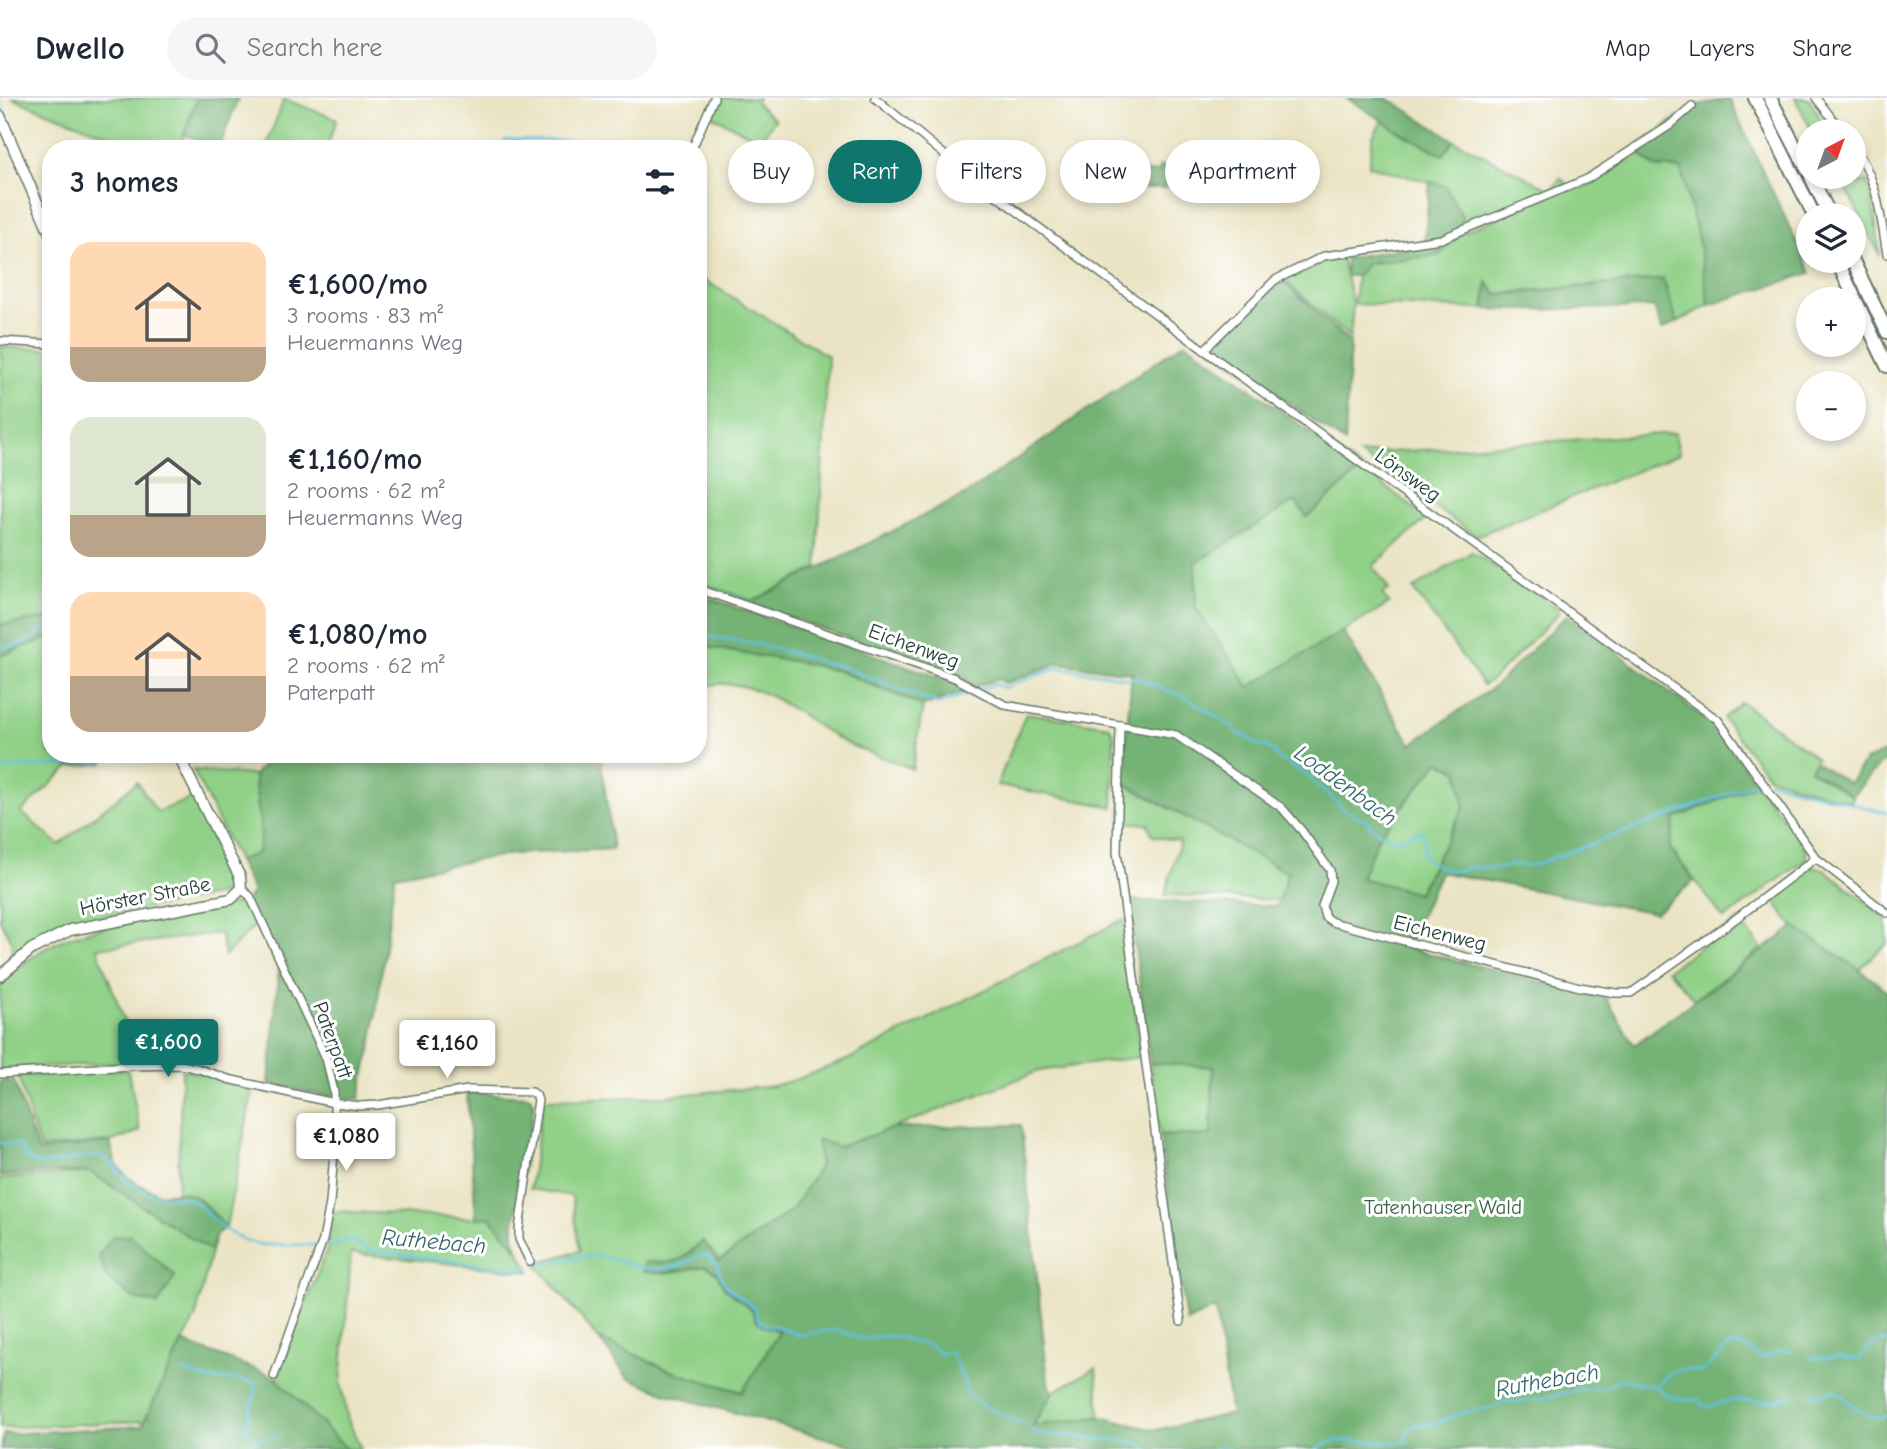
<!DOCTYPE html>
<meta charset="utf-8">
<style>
:root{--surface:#fff;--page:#f6f6f7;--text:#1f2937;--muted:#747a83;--line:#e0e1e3;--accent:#0f766e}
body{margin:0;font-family:"Comic Neue",sans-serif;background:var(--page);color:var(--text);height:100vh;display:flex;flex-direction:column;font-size:26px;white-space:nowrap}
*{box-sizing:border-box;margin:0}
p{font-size:23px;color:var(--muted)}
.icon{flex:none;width:38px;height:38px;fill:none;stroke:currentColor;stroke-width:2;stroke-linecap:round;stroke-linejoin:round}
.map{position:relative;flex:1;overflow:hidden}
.panel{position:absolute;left:42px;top:42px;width:665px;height:623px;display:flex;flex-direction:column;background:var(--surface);border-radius:28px;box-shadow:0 4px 10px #0003}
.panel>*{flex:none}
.hud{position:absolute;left:728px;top:42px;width:665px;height:63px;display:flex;gap:14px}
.needle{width:46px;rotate:41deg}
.buttons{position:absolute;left:1796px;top:21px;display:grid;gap:14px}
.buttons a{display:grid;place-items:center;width:70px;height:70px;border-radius:50%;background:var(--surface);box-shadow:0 4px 10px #0003;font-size:35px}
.price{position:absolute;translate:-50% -60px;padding:0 16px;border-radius:7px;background:#fff;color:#222;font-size:23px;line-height:46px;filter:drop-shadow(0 2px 4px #0008)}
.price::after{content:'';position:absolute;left:50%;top:42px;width:21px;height:16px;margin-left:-10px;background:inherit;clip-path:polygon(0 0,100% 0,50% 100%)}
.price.on{background:var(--accent);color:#fff}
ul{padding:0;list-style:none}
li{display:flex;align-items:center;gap:21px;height:175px;padding:0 28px}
li span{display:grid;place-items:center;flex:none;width:196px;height:140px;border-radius:21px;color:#555}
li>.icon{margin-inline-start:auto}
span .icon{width:84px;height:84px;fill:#fffc;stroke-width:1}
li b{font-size:30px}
h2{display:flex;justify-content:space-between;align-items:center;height:84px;padding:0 28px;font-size:30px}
.tag{padding:0 24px;border-radius:32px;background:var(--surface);box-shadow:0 4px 10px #0003;font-size:24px;line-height:63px}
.tag.on{background:var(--accent);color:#fff}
header{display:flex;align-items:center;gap:42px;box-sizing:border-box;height:98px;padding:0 35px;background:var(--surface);border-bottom:2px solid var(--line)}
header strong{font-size:33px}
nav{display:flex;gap:38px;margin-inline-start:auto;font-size:24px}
.search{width:490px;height:63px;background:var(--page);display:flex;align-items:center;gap:18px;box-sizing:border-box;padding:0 24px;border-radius:38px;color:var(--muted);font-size:26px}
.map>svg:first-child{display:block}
</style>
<header>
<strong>Dwello</strong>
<div class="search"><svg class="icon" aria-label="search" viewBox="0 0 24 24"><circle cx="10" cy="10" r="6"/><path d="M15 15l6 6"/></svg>Search here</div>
<nav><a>Map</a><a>Layers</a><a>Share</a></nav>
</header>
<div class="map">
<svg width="1887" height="1351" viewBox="0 0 1887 1351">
<rect width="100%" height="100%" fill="#fff"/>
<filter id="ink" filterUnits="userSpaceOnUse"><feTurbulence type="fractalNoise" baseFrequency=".0143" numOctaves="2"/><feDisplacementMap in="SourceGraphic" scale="14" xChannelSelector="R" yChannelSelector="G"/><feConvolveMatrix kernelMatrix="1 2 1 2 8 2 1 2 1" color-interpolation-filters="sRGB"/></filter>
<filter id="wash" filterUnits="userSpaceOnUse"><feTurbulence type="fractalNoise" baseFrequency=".00686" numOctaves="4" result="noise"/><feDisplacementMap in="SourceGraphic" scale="28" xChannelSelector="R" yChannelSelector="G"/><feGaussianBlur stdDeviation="1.57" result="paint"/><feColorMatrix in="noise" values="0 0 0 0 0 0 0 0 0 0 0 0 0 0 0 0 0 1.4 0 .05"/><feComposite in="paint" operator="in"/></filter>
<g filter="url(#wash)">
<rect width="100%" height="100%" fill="#eae4c4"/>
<g fill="#90d087" stroke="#58865e" stroke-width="2">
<polygon points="11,0 197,0 180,51 143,51"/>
<polygon points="720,0 758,0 756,5 775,22 760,42 712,18"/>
<polygon points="1795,0 1809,0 1827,33 1812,33"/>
<polygon points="284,1 337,21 326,51 265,51"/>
<polygon points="1382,23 1403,36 1442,56 1454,42 1551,92 1560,80 1569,87 1461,131 1444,88 1369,68 1373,38"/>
<polygon points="689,40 685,51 641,51 648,41"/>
<polygon points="1634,50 1654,69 1681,71 1698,140 1709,207 1677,224 1663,181 1497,196 1487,184 1484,211 1354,206 1357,178 1368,165 1439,157 1461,135 1586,83"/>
<polygon points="1837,79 1848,79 1851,86 1867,83 1874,113 1880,158 1850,98"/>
<polygon points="1341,158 1353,206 1350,240 1284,182 1324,161"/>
<polygon points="701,180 828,258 817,470 753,503 698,484 698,192"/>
<polygon points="1,249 51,251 51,520 0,527"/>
<polygon points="1675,335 1679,356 1476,438 1359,356"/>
<polygon points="1362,371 1427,420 1373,468 1389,492 1382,496 1389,506 1249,589 1196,510 1195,465 1295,403 1307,418"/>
<polygon points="1472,454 1558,510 1559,515 1492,582 1483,587 1413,491"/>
<polygon points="51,539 51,656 104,656 104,665 69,669 21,714 59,747 137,684 157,714 193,700 235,784 232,792 226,795 94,820 69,826 50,833 11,859 12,843 0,823 0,558"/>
<path d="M698 547 740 555 805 565 842 574 923 608 912 671C891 662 867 655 846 645 806 624 773 588 725 586 717 585 707 588 698 590Z"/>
<polygon points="1741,604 1817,660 1810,672 1853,699 1851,704 1769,679 1723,620"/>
<polygon points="1026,615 1109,628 1114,637 1113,709 997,687"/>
<polygon points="1439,663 1459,674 1464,709 1418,795 1360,780 1378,739"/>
<polygon points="193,672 254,677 261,735 258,755 238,763"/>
<polygon points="1122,684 1288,775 1279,802 1165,797 1180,743 1153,738 1148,726 1121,724"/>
<polygon points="1757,686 1806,751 1807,761 1724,821 1670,750 1675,720"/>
<polygon points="1810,769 1824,771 1887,821 1887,846 1859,871 1794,829 1771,799"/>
<path d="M246 804 257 825 225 858 220 835 97 850 140 964 0 971V888C31 856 52 842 96 831Z"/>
<polygon points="1124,821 1141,959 1039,973 893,1030 838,1049 818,1042 820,1068 792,1112 719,1163 703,1144 683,1161 644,1173 665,1175 705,1168 717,1175 724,1189 752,1212 757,1223 764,1228 780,1233 742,1294 673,1274 598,1240 535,1165 580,1153 572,1098 530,1091 543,1001 601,1000 666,998 773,988 797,981 847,962"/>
<polygon points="1739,822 1762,851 1695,901 1667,872"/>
<polygon points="1150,965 1213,968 1211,1038 1160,1037"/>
<polygon points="126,971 129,976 140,1033 110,1044 40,1050 18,978"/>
<polygon points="182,972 199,975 253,991 226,1129 199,1101 177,1095"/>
<polygon points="90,1074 211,1153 196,1218 145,1323 0,1330 0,1081"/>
<polygon points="332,1113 476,1120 490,1119 519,1153 530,1174 351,1155 341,1285 348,1322 361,1351 347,1351 277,1281 327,1151"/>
<polygon points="1096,1270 1100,1319 1032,1328 1053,1294"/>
</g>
<g fill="#74b274" stroke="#4a7854" stroke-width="2" fill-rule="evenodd">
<polygon points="197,0 238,0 219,51 184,36"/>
<polygon points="1347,0 1387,0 1454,42 1443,57 1403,36"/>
<polygon points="1729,1 1811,175 1709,207 1698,140 1681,71 1654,69 1634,50 1694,8"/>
<polygon points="604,40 648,41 641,51 616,51 604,44"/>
<polygon points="1160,68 1168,70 1166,90 1081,90 1093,75 1158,74"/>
<polygon points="1430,84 1445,88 1462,118 1461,135 1439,157 1368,165 1357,178 1346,178 1346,160 1423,147 1425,141"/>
<polygon points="1663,181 1677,224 1662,232 1654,209 1530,212 1485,211 1487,185 1497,197"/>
<polygon points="1282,182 1350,245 1345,345 1210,249"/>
<path d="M1185 244 1362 371 1307 419 1295 403 1195 465 1196 510 1249 589 1343 533 1411 646 1496 587 1567 517 1713 627 1757 686 1675 720 1670 750 1694 783 1655 815 1440 774 1406 850 1606 900 1634 947 1794 829 1859 871 1887 893V1351H865L667 1296 627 1279 598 1240 673 1274 742 1294 780 1233 764 1228 757 1223 752 1212 724 1189 717 1175 706 1168 665 1175 643 1173 645 1164C676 1167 681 1163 703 1143L719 1163 792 1112 820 1068 817 1041 838 1049 893 1030 1021 1027 1048 1285 1053 1294 1033 1328 1100 1319 1155 1332 1231 1316 1215 1210 1186 1224 1160 1037 1211 1038 1213 969 1150 965 1129 802 1277 808 1288 775 1122 684 1132 575 1058 565 1006 585 998 581 977 588 949 574 751 507 753 503 965 397ZM1439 663 1459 674 1464 709 1418 795 1361 780 1378 739Z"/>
<polygon points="698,496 953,584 969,592 923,608 842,574 805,565 740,555 698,547"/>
<polygon points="51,520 51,539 0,557 0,527"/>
<polygon points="1887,653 1887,663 1881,665 1852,698 1810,671 1815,664 1849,685 1865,663"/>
<polygon points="272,656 600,656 613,751 511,756 395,777 372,944 359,1001 341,1001 339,998 331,997 329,999 269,986 279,870 246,804 253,793 238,763 258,755 261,735 254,677"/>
<polygon points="0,983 14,983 38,1053 110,1044 116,1066 127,1079 140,1087 159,1096 184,1094 199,1101 226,1129 216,1136 211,1153 90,1074 46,1074 0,1078"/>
<polygon points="467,995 529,998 534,1005 514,1126 514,1141 519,1153 490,1119 476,1120"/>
<polygon points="113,1138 131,1138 175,1178 158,1206 135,1201 107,1181 99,1157"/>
<polygon points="182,1244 268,1276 277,1281 347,1351 1,1351 4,1336 142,1328"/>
</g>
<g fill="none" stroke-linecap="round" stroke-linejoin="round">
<g stroke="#62c2e0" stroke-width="2.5">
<polyline points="0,4 14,38"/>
<polyline points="503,51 505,42 594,43 600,43 613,51"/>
<polyline points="32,79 51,124"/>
<polyline points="698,487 752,505"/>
<polyline points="698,537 753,545 812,560 826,567 831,565 939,606 973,594"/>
<path d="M0 548C15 548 33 547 40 532L51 530"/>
<path d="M981 591 995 586 1006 590 1013 586 1058 570 1104 576 1128 581 1136 579 1167 593 1180 596 1232 628 1239 636 1249 640 1255 646 1267 649 1274 654 1278 660 1312 680 1315 686 1323 691 1343 711 1367 723C1370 731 1385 736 1393 742L1408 738 1414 734 1417 735 1423 732 1422 738 1425 748 1422 752 1424 760 1440 769 1454 774 1471 769 1502 770 1511 767H1534L1757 685"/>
<polyline points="0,671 98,664"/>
<polyline points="1769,683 1887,715"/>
<path d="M0 1045C9 1047 14 1043 22 1050 26 1082 84 1054 99 1058 114 1063 123 1081 136 1089 143 1093 153 1097 161 1098 173 1100 182 1097 193 1103 199 1106 204 1112 209 1117 228 1134 238 1143 264 1147H339L346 1142 352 1141 366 1152 498 1169 519 1170 529 1168"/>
<path d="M538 1166 589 1158H599L652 1172 678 1168 704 1156 717 1166 721 1180 726 1188 755 1211 758 1222 765 1227 779 1229 799 1237 837 1232 862 1241 885 1238 900 1239 912 1244 927 1246 941 1256 950 1254C960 1267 963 1288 971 1299 976 1305 1016 1323 1025 1326"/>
<path d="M1809 1260H1828L1839 1258 1858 1262C1867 1253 1874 1241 1887 1244"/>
<polyline points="183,1273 207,1281 237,1281 257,1286 245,1335"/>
<path d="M1656 1289C1668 1273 1682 1268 1700 1274 1713 1267 1719 1255 1731 1247L1744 1249 1761 1259H1766L1777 1253H1792"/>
<path d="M1810 1297H1822L1835 1292C1852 1304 1864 1325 1887 1318"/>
<polyline points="1030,1331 1036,1336 1129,1343 1141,1346 1148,1351"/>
<polyline points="251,1351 253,1343 280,1338"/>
<polyline points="1215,1351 1221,1349 1231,1351"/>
<path d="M1317 1351 1330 1344 1339 1342 1405 1345 1407 1333 1414 1327 1438 1325 1458 1316 1493 1309 1503 1304 1531 1303 1576 1292 1605 1290 1621 1281 1656 1289 1671 1300 1699 1302 1703 1307 1709 1309C1733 1298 1746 1304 1770 1303 1778 1302 1786 1300 1793 1298"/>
</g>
</g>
</g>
<g filter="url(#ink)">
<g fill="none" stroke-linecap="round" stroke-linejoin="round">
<g stroke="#676" stroke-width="10">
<g id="street">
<polyline points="875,0 979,85 1204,252 1718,622 1816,760 1887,815"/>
<polyline points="1816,0 1842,33"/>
<path d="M1853 48C1878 80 1880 117 1887 156"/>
<polyline points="692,51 714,0"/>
<polyline points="0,243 51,246"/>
<polyline points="1204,252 1275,182 1324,158 1441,141 1587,81 1669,28 1692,8"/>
<polyline points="698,491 955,580 1005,607 1176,637 1282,710 1302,733 1330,772 1331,783 1322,808 1325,819 1332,824 1580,889 1616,895 1631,895 1730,825 1816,760"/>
<polyline points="1120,627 1117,754 1181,1223"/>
<polyline points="241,791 250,798 326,960 334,994 334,1055 330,1105 323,1142 274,1278"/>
<polyline points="0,976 130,968 181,967 199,971 228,981 294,996 334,1005 359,1008 378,1007 468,992 532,994 536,997 538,1002 519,1131 519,1141 530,1164"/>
</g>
</g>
<g stroke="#676" stroke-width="13">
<g id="secondary">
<polyline points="0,18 51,137"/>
<polyline points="0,878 32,851 70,832 231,801 241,791 240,779 185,671 179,656"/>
</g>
</g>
<g stroke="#676" stroke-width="16">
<g id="highway">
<polyline points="1755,0 1814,117"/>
<polyline points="1770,0 1808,73"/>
<polyline points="1811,79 1830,117"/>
<polyline points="1837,163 1887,268"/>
<polyline points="1853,163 1887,234"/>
</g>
</g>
<use href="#street" stroke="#fff" stroke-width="7"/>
<use href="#secondary" stroke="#fff" stroke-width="10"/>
<use href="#highway" stroke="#fff" stroke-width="12"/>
</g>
</g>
<g text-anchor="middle" stroke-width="6" stroke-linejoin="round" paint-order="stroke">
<g font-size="21" fill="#1f3d34" stroke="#fff">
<text transform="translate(1408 377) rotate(36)" y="7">Lönsweg</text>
<text transform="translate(914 548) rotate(20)" y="7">Eichenweg</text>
<text transform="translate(145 798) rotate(-11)" y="7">Hörster Straße</text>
<text transform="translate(1440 835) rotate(14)" y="7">Eichenweg</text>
<text transform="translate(333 942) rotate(70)" y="7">Paterpatt</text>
</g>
<g font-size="21" fill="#3b6249" stroke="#fff">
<text x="1443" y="1116">Tatenhauser Wald</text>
</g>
<g font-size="23" font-style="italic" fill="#336568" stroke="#fff">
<text transform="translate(1346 687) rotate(36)" y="8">Loddenbach</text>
<text transform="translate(434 1143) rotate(5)" y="8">Ruthebach</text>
<text transform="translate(1547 1282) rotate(-10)" y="8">Ruthebach</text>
</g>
</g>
</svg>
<div class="buttons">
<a><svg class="needle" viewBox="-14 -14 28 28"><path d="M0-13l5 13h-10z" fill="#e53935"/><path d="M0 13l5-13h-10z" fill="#747a83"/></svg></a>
<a><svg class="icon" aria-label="layers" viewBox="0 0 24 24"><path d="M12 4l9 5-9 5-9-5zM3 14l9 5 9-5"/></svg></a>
<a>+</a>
<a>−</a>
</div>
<b class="price on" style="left:168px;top:981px">€1,600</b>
<b class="price" style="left:447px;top:982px">€1,160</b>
<b class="price" style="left:346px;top:1075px">€1,080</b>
<div class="hud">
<a class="tag">Buy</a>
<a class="tag on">Rent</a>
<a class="tag">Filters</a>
<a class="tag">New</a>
<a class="tag">Apartment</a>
</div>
<section class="panel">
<h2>3 homes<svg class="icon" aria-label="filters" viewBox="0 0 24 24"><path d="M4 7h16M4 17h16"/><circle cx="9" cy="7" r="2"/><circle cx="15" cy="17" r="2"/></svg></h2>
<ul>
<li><span style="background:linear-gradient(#ffd9b3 75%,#b9a48a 0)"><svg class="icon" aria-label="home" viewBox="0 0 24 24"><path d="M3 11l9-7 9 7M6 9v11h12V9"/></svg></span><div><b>€1,600/mo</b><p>3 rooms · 83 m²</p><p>Heuermanns Weg</p></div></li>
<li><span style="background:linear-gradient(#dfe7d0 70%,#b9a48a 0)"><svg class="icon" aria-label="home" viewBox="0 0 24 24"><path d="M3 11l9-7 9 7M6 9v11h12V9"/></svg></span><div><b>€1,160/mo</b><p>2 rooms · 62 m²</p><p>Heuermanns Weg</p></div></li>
<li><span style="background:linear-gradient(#ffd9b3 60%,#b9a48a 0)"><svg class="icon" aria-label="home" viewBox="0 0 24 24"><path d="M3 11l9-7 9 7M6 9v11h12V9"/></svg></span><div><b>€1,080/mo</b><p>2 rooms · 62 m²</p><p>Paterpatt</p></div></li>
</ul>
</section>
</div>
